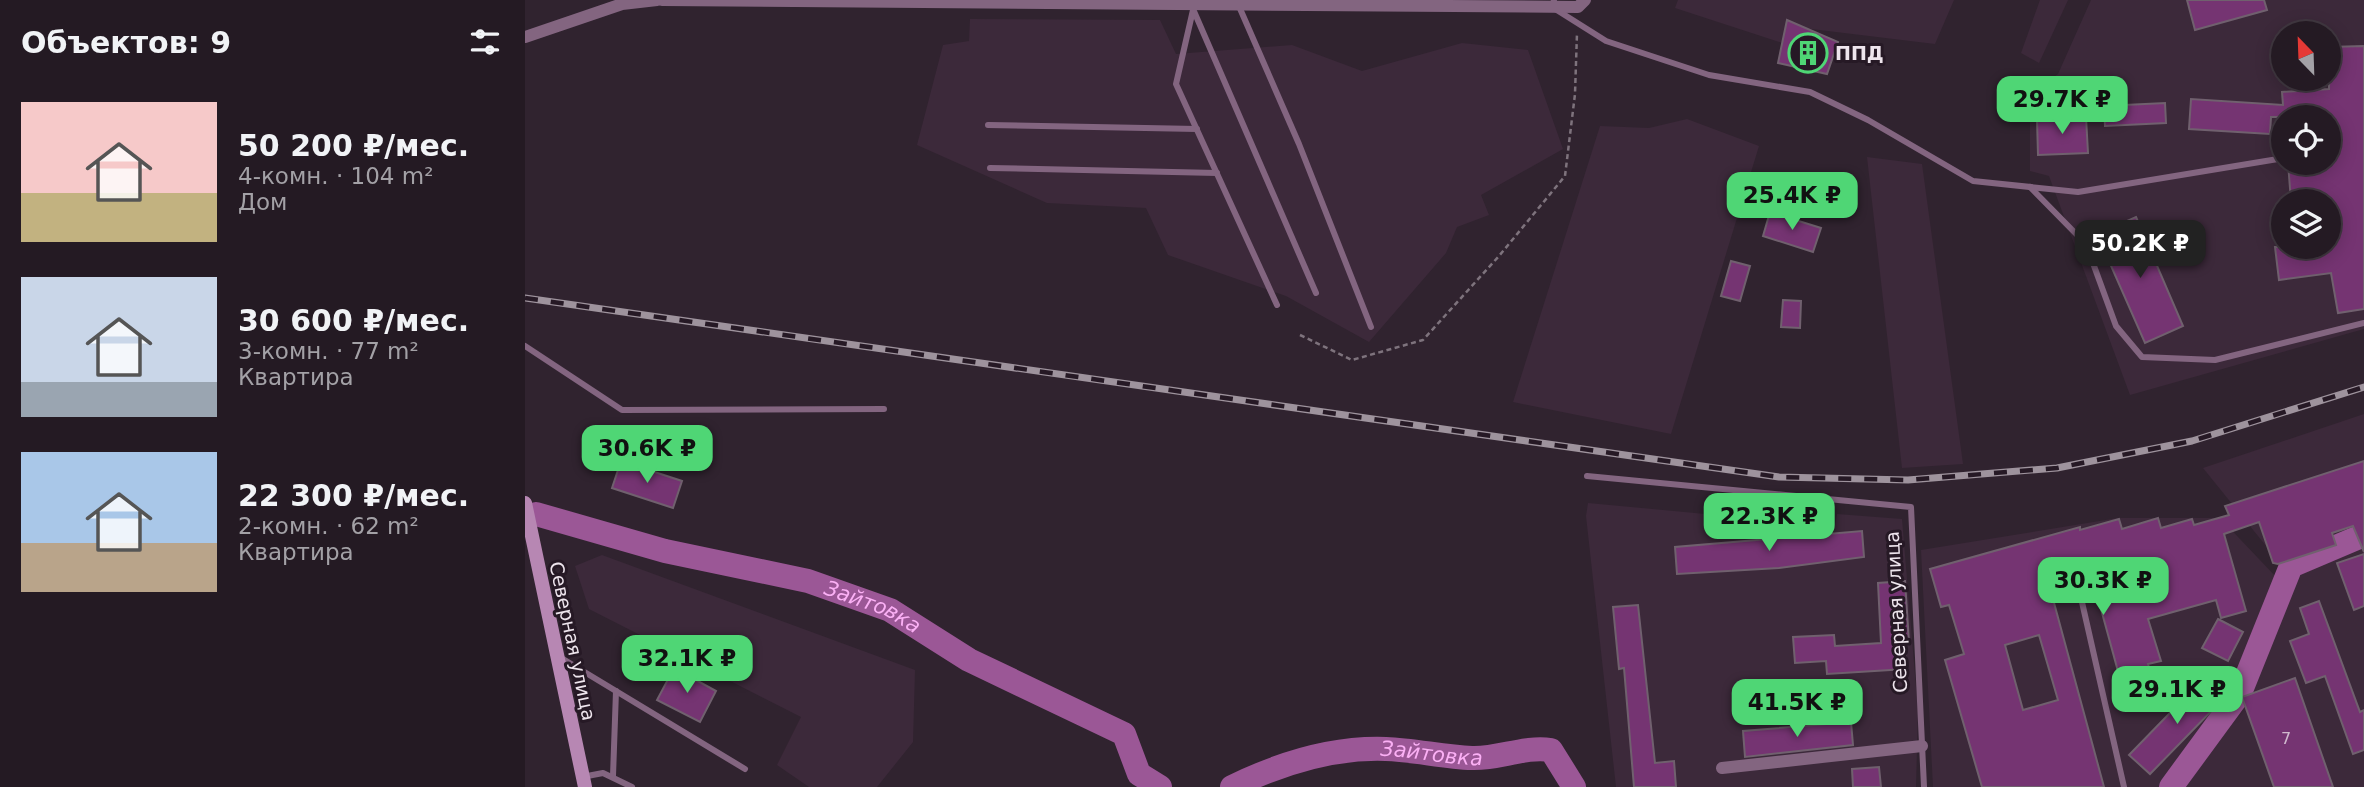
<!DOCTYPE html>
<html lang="ru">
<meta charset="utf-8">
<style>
:root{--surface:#241a23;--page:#2c232b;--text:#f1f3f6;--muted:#a3a1a6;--line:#413841;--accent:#4fd675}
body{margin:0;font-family:"DejaVu Sans",sans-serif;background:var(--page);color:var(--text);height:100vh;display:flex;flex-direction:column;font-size:26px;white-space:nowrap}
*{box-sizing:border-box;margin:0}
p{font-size:23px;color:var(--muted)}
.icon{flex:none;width:38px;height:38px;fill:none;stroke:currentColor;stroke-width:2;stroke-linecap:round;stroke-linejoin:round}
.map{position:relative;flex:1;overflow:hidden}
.panel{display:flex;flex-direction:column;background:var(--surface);width:525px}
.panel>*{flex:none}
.needle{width:46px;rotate:337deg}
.controls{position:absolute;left:1746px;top:21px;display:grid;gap:14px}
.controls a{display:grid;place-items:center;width:70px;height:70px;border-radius:50%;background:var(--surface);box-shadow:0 4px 18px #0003,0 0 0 2px var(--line);font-size:35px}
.price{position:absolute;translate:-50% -60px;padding:0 16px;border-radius:14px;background:var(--accent);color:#111;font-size:23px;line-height:46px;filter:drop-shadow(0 2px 4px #0008)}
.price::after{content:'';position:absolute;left:50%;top:42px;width:21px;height:16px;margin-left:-10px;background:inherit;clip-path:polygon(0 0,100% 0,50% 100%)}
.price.current{background:#222;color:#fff}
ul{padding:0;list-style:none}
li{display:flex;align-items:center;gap:21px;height:175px;padding:0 21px}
li span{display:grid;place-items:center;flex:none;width:196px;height:140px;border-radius:0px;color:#555}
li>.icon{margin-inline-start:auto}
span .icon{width:84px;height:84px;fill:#fffc;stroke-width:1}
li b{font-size:30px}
h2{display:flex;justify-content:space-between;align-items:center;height:84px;padding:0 21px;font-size:30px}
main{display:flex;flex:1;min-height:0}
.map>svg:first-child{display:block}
</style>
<main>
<section class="panel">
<h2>Объектов: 9<svg class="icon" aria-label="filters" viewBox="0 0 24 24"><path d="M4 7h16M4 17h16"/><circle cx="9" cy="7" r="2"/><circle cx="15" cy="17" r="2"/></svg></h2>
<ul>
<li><span style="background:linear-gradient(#f6c9c9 65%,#c2b280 0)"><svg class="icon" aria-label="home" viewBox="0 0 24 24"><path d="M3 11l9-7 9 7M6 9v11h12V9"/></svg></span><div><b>50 200 ₽/мес.</b><p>4-комн. · 104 m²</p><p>Дом</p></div></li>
<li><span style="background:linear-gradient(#c9d6e8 75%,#9aa5b1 0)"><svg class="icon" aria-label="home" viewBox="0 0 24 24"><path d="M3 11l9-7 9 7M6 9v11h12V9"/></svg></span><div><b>30 600 ₽/мес.</b><p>3-комн. · 77 m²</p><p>Квартира</p></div></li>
<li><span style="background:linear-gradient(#a9c7e8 65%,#b9a48a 0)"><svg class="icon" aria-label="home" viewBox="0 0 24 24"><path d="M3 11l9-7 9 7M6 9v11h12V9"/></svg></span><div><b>22 300 ₽/мес.</b><p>2-комн. · 62 m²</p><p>Квартира</p></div></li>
</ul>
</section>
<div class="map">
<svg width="1839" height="787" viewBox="0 0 1839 787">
<rect width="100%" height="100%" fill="#30232f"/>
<g fill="#3c293a" fill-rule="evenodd">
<polygon points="1153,0 1429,0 1410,44 1278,28 1270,47 1150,8"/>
<polygon points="1515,0 1543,0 1514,63 1496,53"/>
<path d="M1566 0H1839V329L1605 395 1524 176 1505 171V94L1533 74ZM1759 33H1804V79H1759ZM1759 117H1804V163H1759ZM1759 201H1804V247H1759Z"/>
<polygon points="445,19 635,20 651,54 767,45 837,71 937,43 1003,50 1038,149 956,195 964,215 932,227 921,253 844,342 761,296 643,255 621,208 522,203 392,145 418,45 444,41"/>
<polygon points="1162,119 1234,146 1146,434 988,402 1075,126 1124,128"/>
<polygon points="1342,157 1397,164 1438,464 1377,468"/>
<polygon points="1839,414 1839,524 1750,557 1678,468"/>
<polygon points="1063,503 1310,526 1312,514 1377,519 1393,711 1391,787 1091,787 1061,516"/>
<polygon points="1593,518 1695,518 1752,578 1839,544 1839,787 1408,787 1396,550"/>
<polygon points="77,555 390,670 388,742 352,787 284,787 252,765 276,717 64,609 50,566"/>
</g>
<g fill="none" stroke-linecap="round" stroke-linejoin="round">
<g stroke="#9b5796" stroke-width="24">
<path id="s1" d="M11 514 140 551 283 581 365 610 444 660 599 734 614 774 635 787"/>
<path id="s2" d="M707 787C754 764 808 747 861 749 890 750 918 757 947 758 974 759 999 746 1026 750L1049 787"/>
<polyline points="1646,787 1715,693 1766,566 1839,535"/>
</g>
</g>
<g fill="#753472" stroke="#70606e" stroke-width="2" fill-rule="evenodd">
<polygon points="1662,0 1739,0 1742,10 1670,30"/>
<polygon points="1262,20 1313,42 1302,74 1253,63"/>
<polygon points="1839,46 1839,309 1813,313 1806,273 1754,280 1750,247 1804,247 1804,201 1766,201 1763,163 1804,163 1804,117 1746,117 1745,134 1664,129 1666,99 1758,105 1757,92 1804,89 1804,47"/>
<polygon points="1640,103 1641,123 1580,126 1579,106"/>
<polygon points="1561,117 1563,153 1513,155 1512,119"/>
<polygon points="1245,212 1296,228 1288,252 1238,236"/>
<polygon points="1611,217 1658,326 1620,343 1572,234"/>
<polygon points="1206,261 1225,266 1215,301 1196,296"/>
<polygon points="1258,300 1276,301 1275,328 1256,327"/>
<polygon points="96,461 157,481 148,508 87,488"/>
<path d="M1839 461V552L1828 526 1807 533 1811 545 1753 564 1748 563 1734 522 1699 534 1721 611 1696 618 1691 600 1623 619 1636 661 1623 664 1627 678 1597 686 1564 565 1522 577 1579 787H1457L1420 660 1439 654 1424 605 1416 607 1405 569 1555 527V530L1594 519 1597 529 1633 518 1636 528 1667 519 1669 525 1704 515 1700 506ZM1514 635 1533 700 1498 710 1480 645Z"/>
<polygon points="1337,531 1339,557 1254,568 1152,574 1150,547"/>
<polygon points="1839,554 1839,606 1829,610 1812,563"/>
<polygon points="1380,581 1384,642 1380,643 1381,669 1302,674 1301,661 1270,663 1268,637 1309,635 1310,646 1356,643 1353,583"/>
<polygon points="1794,601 1835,712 1839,710 1839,750 1828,754 1800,676 1781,683 1765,641 1784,634 1775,608"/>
<polygon points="1113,605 1130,763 1149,761 1151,787 1109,787 1099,668 1094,669 1088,607"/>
<polygon points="1693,619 1718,632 1703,661 1677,648"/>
<polygon points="149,668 191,691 175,722 132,700"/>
<polygon points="1680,677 1700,697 1625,774 1604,755"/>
<polygon points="1770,678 1808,787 1749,787 1717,697"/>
<polygon points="1326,722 1328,745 1220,757 1218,731"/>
<polygon points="1354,767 1356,787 1328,787 1327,769"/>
</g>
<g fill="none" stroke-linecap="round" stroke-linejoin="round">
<polyline stroke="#7e737d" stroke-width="2.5" stroke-dasharray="5 3.5" stroke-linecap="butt" points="775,335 827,360 898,340 974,256 1040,176 1050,94 1052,33"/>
<g stroke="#836580" stroke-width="6">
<polyline points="1029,0 1027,7 1081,41 1184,75 1285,92 1343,120 1448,181 1553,192 1759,158"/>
<polyline points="713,4 774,144 846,327"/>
<polyline points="668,9 791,293"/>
<polyline points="668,10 651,84 752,305"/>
<polyline points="463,125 672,129"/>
<polyline points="465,168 692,173"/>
<polyline points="1505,187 1561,244 1591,326 1617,357 1690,360 1839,323"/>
<polyline points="0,346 97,410 359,409"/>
<polyline points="1062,476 1386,507 1399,787"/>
<polyline points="1554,589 1599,787"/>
<polyline points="33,656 220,769"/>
<polyline points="88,776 91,691"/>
<polyline points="57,777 78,773 107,787"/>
</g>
<g stroke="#836580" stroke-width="12">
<polyline points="137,0 1053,7 1060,0"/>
<polyline points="0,37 97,4 132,0"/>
<polyline points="1197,768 1397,746"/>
</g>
<polyline stroke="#b787b3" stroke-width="14" points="0,503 60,787"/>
<g stroke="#9e939d" stroke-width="7">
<polyline id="rail" points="0,298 1254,477 1383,480 1532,468 1667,441 1839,387"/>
</g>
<use href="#rail" stroke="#261925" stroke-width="4.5" stroke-dasharray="13" stroke-linecap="butt"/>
</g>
<defs>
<g id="building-ring" transform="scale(2.0125)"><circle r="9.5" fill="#261925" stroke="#4fd675" stroke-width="1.5"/><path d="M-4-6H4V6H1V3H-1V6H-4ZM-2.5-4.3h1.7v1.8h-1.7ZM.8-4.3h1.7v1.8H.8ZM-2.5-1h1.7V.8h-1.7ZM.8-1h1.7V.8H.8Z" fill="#4fd675"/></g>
</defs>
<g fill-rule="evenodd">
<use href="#building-ring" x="1283" y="53"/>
</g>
<g text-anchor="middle" stroke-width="6" stroke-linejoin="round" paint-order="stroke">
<g font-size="16" fill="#d0b9ce">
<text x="1761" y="744">7</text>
</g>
<g font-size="19" font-weight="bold" fill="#eee5ed" stroke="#261925" text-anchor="start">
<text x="1310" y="60">ППД</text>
</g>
<g font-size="19" fill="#eee5ed" stroke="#261925">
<text transform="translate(1371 612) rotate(-93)" y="7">Северная улица</text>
<text transform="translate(48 641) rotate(78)" y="7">Северная улица</text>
</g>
<g font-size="21" font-style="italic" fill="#fbb0f5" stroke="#261925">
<text dy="7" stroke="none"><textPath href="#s1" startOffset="350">Зайтовка</textPath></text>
<text dy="7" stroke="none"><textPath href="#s2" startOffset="206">Зайтовка</textPath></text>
</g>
</g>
</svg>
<div class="controls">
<a><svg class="needle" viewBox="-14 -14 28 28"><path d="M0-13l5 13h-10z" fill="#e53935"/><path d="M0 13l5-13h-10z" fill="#a3a1a6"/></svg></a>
<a><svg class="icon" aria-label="locate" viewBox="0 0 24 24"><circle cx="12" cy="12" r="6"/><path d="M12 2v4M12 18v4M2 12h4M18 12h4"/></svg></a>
<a><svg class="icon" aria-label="layers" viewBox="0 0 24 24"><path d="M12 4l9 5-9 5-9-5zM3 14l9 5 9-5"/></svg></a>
</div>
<b class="price" style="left:1537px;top:136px">29.7K ₽</b>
<b class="price" style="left:1267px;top:232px">25.4K ₽</b>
<b class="price current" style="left:1615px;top:280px">50.2K ₽</b>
<b class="price" style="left:122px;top:485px">30.6K ₽</b>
<b class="price" style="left:1244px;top:553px">22.3K ₽</b>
<b class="price" style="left:1578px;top:617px">30.3K ₽</b>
<b class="price" style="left:162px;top:695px">32.1K ₽</b>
<b class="price" style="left:1652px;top:726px">29.1K ₽</b>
<b class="price" style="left:1272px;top:739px">41.5K ₽</b>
</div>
</main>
